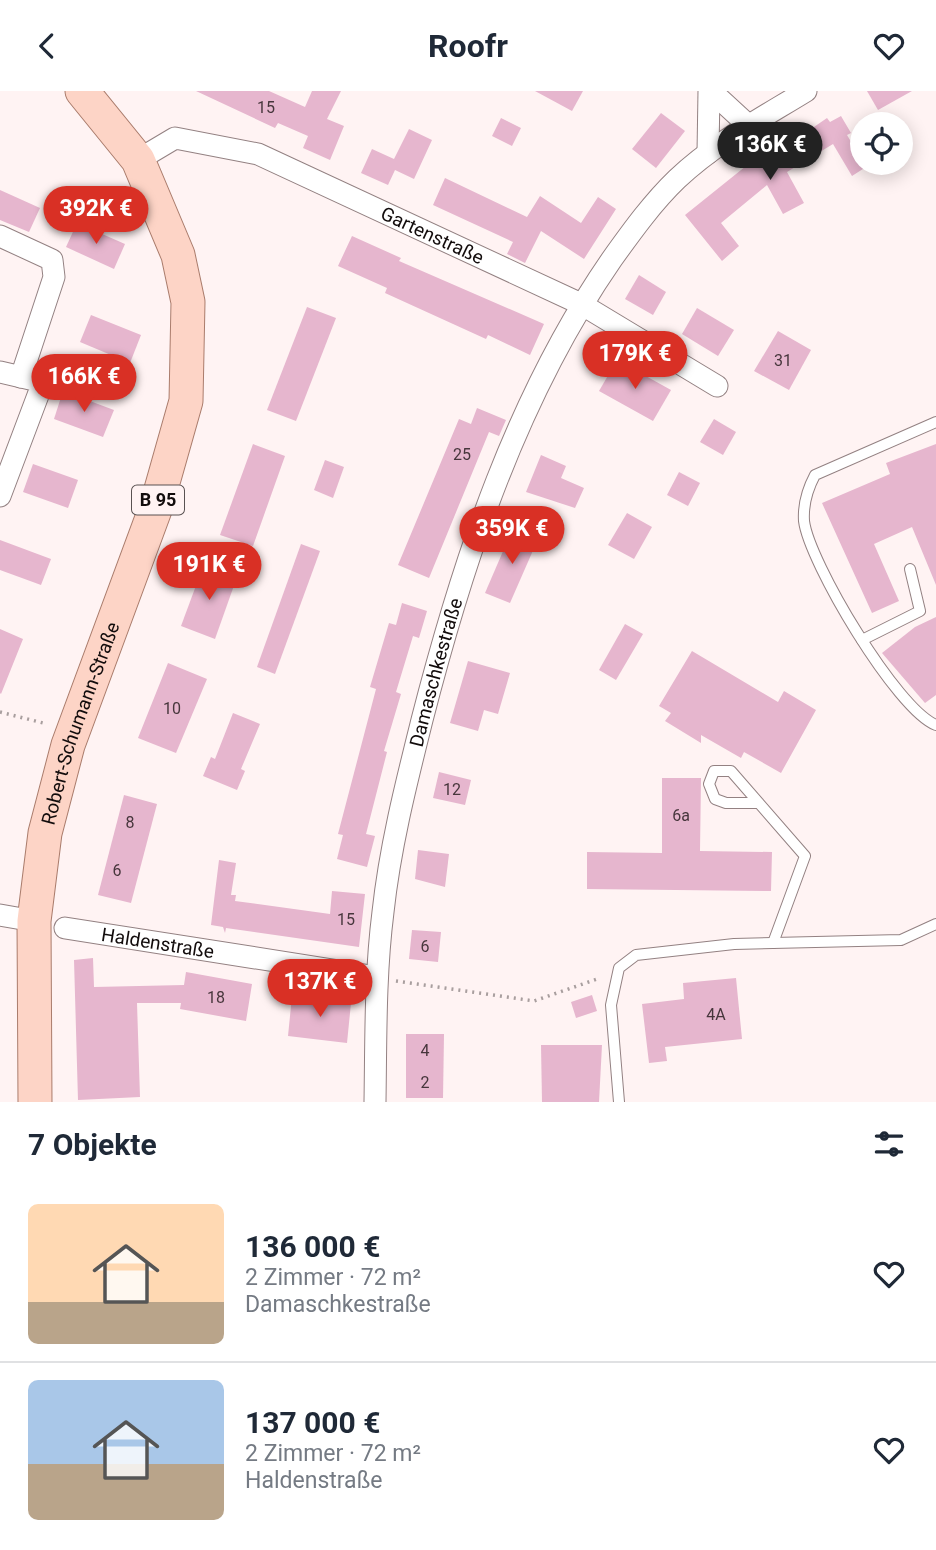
<!DOCTYPE html>
<html lang="de">
<meta charset="utf-8">
<style>
:root{--surface:#fff;--page:#f6f6f7;--text:#1f2937;--muted:#747a83;--line:#e0e1e3;--accent:#d93025}
body{margin:0;font-family:Roboto,sans-serif;background:var(--page);color:var(--text);height:100vh;display:flex;flex-direction:column;font-size:26px;white-space:nowrap}
*{box-sizing:border-box;margin:0}
p{font-size:23px;color:var(--muted)}
.icon{flex:none;width:38px;height:38px;fill:none;stroke:currentColor;stroke-width:2;stroke-linecap:round;stroke-linejoin:round}
.map{position:relative;height:1011px;overflow:hidden}
.sheet{display:flex;flex-direction:column;background:var(--surface);flex:1}
.sheet>*{flex:none}
.tools{position:absolute;left:850px;top:21px;display:grid;gap:14px}
.tools a{display:grid;place-items:center;width:63px;height:63px;border-radius:50%;background:var(--surface);box-shadow:0 4px 18px #0003;font-size:35px}
.price{position:absolute;translate:-50% -60px;padding:0 16px;border-radius:24px;background:var(--accent);color:#fff;font-size:23px;line-height:46px;filter:drop-shadow(0 2px 4px #0008)}
.price::after{content:'';position:absolute;left:50%;top:42px;width:21px;height:16px;margin-left:-10px;background:inherit;clip-path:polygon(0 0,100% 0,50% 100%)}
.price.on{background:#222;color:#fff}
ul{padding:0;list-style:none}
li{display:flex;align-items:center;gap:21px;height:175px;padding:0 28px}
li+li{border-top:2px solid var(--line)}
li span{display:grid;place-items:center;flex:none;width:196px;height:140px;border-radius:10px;color:#555}
li>.icon{margin-inline-start:auto}
span .icon{width:84px;height:84px;fill:#fffc;stroke-width:1}
li b{font-size:30px}
h2{display:flex;justify-content:space-between;align-items:center;height:84px;padding:0 28px;font-size:30px}
header{display:flex;justify-content:space-between;align-items:center;height:91px;padding:0 28px;background:var(--surface);font-size:32px;font-weight:700}
.map>svg:first-child{display:block}
</style>
<header><svg class="icon" aria-label="back" viewBox="0 0 24 24"><path d="M15 5l-7 7 7 7"/></svg>Roofr<svg class="icon" aria-label="heart" viewBox="0 0 24 24"><path d="M12 20l-8-8c-3-5 5-10 8-4 3-6 11-1 8 4z"/></svg></header>
<div class="map">
<svg width="936" height="1011" viewBox="0 0 936 1011">
<rect width="100%" height="100%" fill="#fff3f3"/>
<g fill="#e6b6ce">
<polygon points="196,0 269,0 305,16 312,0 341,0 327,28 344,35 330,69 303,57 308,45 278,32 275,37"/>
<polygon points="535,0 583,0 572,20"/>
<polygon points="867,0 912,0 878,19"/>
<polygon points="661,22 685,40 656,77 632,58"/>
<polygon points="841,25 851,42 847,44 866,76 852,85 833,53 787,81 804,112 783,123 767,94 721,132 739,155 722,170 685,124 751,71 756,76 827,27 830,31"/>
<polygon points="501,27 521,37 512,55 492,45"/>
<polygon points="409,38 432,49 414,88 395,79 388,94 361,82 372,58 394,68"/>
<polygon points="445,87 527,126 540,105 581,132 598,106 616,118 584,168 541,140 525,172 507,163 513,151 433,114"/>
<polygon points="0,99 40,117 29,141 0,129"/>
<polygon points="77,132 125,153 114,178 66,156"/>
<polygon points="352,145 401,167 399,170 544,233 530,264 488,244 486,248 385,202 387,197 338,175"/>
<polygon points="639,184 666,201 653,224 625,208"/>
<polygon points="307,216 336,227 296,330 267,319"/>
<polygon points="697,217 734,239 718,265 682,243"/>
<polygon points="91,224 141,244 130,272 80,251"/>
<polygon points="778,240 811,259 789,299 754,280"/>
<polygon points="617,269 671,299 653,330 599,300"/>
<polygon points="63,300 114,319 103,346 54,328"/>
<polygon points="477,317 506,329 499,345 489,341 429,487 398,474 459,328 471,333"/>
<polygon points="714,328 736,341 723,364 700,351"/>
<polygon points="253,353 285,365 253,455 220,444"/>
<polygon points="936,353 936,494 912,436 874,453 899,510 872,522 822,412 890,383 886,372"/>
<polygon points="541,364 566,375 561,387 584,397 575,417 526,401"/>
<polygon points="325,369 344,376 333,407 314,399"/>
<polygon points="33,373 78,389 68,417 23,401"/>
<polygon points="679,381 700,392 688,415 667,404"/>
<polygon points="627,422 652,436 634,468 608,454"/>
<polygon points="513,437 538,448 510,512 485,502"/>
<polygon points="0,449 51,468 41,494 0,479"/>
<polygon points="301,453 320,460 275,583 257,576"/>
<polygon points="204,473 237,486 215,548 181,535"/>
<polygon points="402,512 427,520 419,547 413,545 396,601 401,603 384,660 387,661 366,743 375,745 367,776 337,768 343,744 338,743 376,598 370,596 389,532 396,534"/>
<polygon points="936,526 936,604 925,612 882,562 915,536"/>
<polygon points="625,533 643,543 616,589 599,579"/>
<polygon points="0,538 23,548 1,603 0,602"/>
<polygon points="692,560 778,611 784,600 816,619 781,682 744,661 741,667 701,644 701,652 665,630 671,622 659,615"/>
<polygon points="468,570 510,582 498,623 484,619 478,640 450,632"/>
<polygon points="168,572 207,588 176,662 138,647"/>
<polygon points="233,622 260,633 241,678 245,680 237,699 203,685 211,666 215,668"/>
<polygon points="439,681 471,689 465,714 433,707"/>
<polygon points="662,687 701,687 700,760 772,761 771,800 587,798 587,761 662,762"/>
<polygon points="124,704 157,713 131,812 98,804"/>
<polygon points="418,759 449,763 445,796 415,788"/>
<polygon points="219,769 236,772 231,804 236,804 235,810 330,823 332,800 365,803 359,856 226,837 225,842 223,836 211,834"/>
<polygon points="412,839 441,841 438,871 409,868"/>
<polygon points="93,867 94,896 184,894 186,881 252,893 246,930 180,918 181,912 137,912 140,1006 78,1009 74,869"/>
<polygon points="736,887 742,948 665,956 667,970 649,972 642,913 684,908 683,892"/>
<polygon points="592,904 597,920 576,927 571,911"/>
<polygon points="292,905 351,912 347,952 288,945"/>
<polygon points="406,943 444,943 443,1007 406,1007"/>
<polygon points="541,954 602,954 599,1011 542,1011"/>
</g>
<g fill="none" stroke-linecap="round" stroke-linejoin="round">
<g stroke="#938182" stroke-width="12">
<g id="lane">
<path d="M936 331 815 384C807 399 803 414 804 430 809 471 897 619 936 634"/>
<polyline points="862,549 920,520 910,478"/>
<polyline points="759,712 726,712 715,708 709,693 714,680 731,680 805,765 773,852"/>
<polyline points="619,1011 611,914 619,877 636,864 734,853 901,849 936,833"/>
</g>
</g>
<g stroke="#938182" stroke-width="23">
<g id="street">
<polyline points="711,0 749,35"/>
<polyline points="708,62 709,0"/>
<path id="s1" d="M138 69 175 47 258 63 581 213 717 295"/>
<polyline points="0,145 52,169 54,186 21,286"/>
<polyline points="0,281 43,291 0,405"/>
<polyline points="0,824 34,830"/>
<path id="s2" d="M65 837 377 886"/>
<path id="s3" d="M375 1011C376 948 375 884 383 821 390 756 406 693 422 629 463 469 517 305 612 168 632 140 653 111 677 88 715 52 762 27 806 0"/>
</g>
</g>
<g stroke="#aa7c6c" stroke-width="35">
<g id="primary">
<path id="s4" d="M35 1011 34 830 45 742 68 654 156 416 186 310 188 211 178 164 138 69 82 0"/>
</g>
</g>
<g stroke="#a89e9e" stroke-width="3.5" stroke-dasharray="2 5" stroke-linecap="butt">
<polyline points="0,621 47,633"/>
<polyline points="396,890 534,910 600,887"/>
</g>
<use href="#lane" stroke="#fff" stroke-width="10"/>
<use href="#street" stroke="#fff" stroke-width="21"/>
<use href="#primary" stroke="#fdd4c6" stroke-width="33"/>
</g>
<g text-anchor="middle" stroke-width="7" stroke-linejoin="round" paint-order="stroke">
<g font-size="16" fill="#47363c">
<text x="266" y="22">15</text>
<text x="783" y="275">31</text>
<text x="462" y="369">25</text>
<text x="172" y="623">10</text>
<text x="452" y="704">12</text>
<text x="681" y="730">6a</text>
<text x="130" y="737">8</text>
<text x="117" y="785">6</text>
<text x="346" y="834">15</text>
<text x="425" y="861">6</text>
<text x="216" y="912">18</text>
<text x="716" y="929">4A</text>
<text x="425" y="965">4</text>
<text x="425" y="997">2</text>
</g>
<rect fill="#fff3f3" stroke="#595151" stroke-width="2" x="132" y="394.5" width="52" height="29" rx="5"/>
<g font-size="18" font-weight="bold" fill="#120c0c">
<text x="158" y="415">B 95</text>
</g>
<g font-size="19" fill="#120c0c" stroke="#fff3f3">
<text dy="7" stroke="none"><textPath href="#s1" startOffset="320">Gartenstraße</textPath></text>
<text dy="7" stroke="none"><textPath href="#s3" startOffset="436">Damaschkestraße</textPath></text>
<text dy="7" stroke="none"><textPath href="#s4" startOffset="385">Robert-Schumann-Straße</textPath></text>
<text dy="7" stroke="none"><textPath href="#s2" startOffset="94">Haldenstraße</textPath></text>
</g>
</g>
</svg>
<div class="tools">
<a><svg class="icon" aria-label="locate" viewBox="0 0 24 24"><circle cx="12" cy="12" r="6"/><path d="M12 2v4M12 18v4M2 12h4M18 12h4"/></svg></a>
</div>
<b class="price on" style="left:770px;top:91px">136K €</b>
<b class="price" style="left:96px;top:155px">392K €</b>
<b class="price" style="left:635px;top:300px">179K €</b>
<b class="price" style="left:84px;top:323px">166K €</b>
<b class="price" style="left:512px;top:475px">359K €</b>
<b class="price" style="left:209px;top:511px">191K €</b>
<b class="price" style="left:320px;top:928px">137K €</b>
</div>
<section class="sheet">
<h2>7 Objekte<svg class="icon" aria-label="filters" viewBox="0 0 24 24"><path d="M4 7h16M4 17h16"/><circle cx="9" cy="7" r="2"/><circle cx="15" cy="17" r="2"/></svg></h2>
<ul>
<li><span style="background:linear-gradient(#ffd9b3 70%,#b9a48a 0)"><svg class="icon" aria-label="home" viewBox="0 0 24 24"><path d="M3 11l9-7 9 7M6 9v11h12V9"/></svg></span><div><b>136 000 €</b><p>2 Zimmer · 72 m²</p><p>Damaschkestraße</p></div><svg class="icon" aria-label="heart" viewBox="0 0 24 24"><path d="M12 20l-8-8c-3-5 5-10 8-4 3-6 11-1 8 4z"/></svg></li>
<li><span style="background:linear-gradient(#a9c7e8 60%,#b9a48a 0)"><svg class="icon" aria-label="home" viewBox="0 0 24 24"><path d="M3 11l9-7 9 7M6 9v11h12V9"/></svg></span><div><b>137 000 €</b><p>2 Zimmer · 72 m²</p><p>Haldenstraße</p></div><svg class="icon" aria-label="heart" viewBox="0 0 24 24"><path d="M12 20l-8-8c-3-5 5-10 8-4 3-6 11-1 8 4z"/></svg></li>
</ul>
</section>
